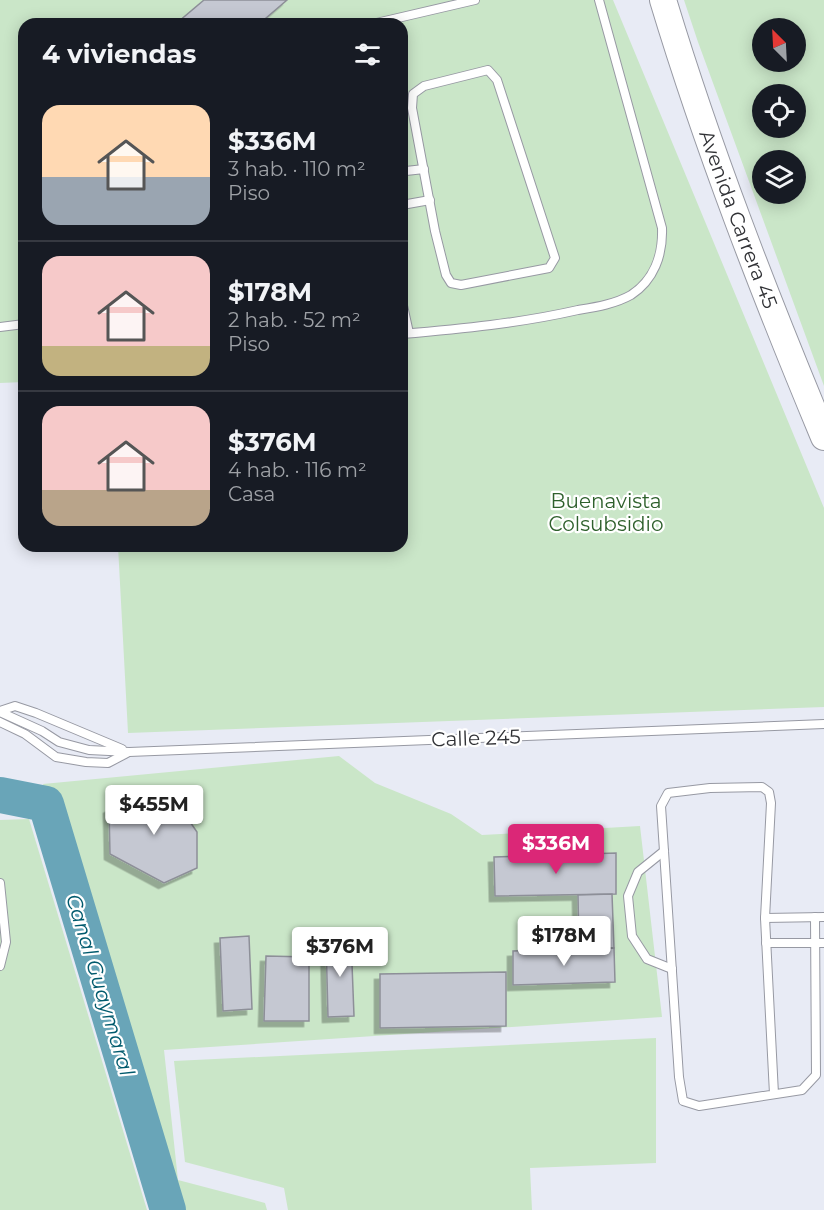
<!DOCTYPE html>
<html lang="es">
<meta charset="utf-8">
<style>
:root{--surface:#171b24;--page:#20242c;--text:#f1f3f6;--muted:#9ea1a6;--line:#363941;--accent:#db2777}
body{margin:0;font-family:Montserrat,sans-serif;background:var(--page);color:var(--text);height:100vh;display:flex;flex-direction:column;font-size:22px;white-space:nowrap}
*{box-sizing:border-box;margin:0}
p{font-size:20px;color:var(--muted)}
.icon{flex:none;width:33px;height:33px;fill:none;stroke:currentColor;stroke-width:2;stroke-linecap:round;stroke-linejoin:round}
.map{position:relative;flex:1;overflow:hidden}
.drawer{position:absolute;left:18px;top:18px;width:390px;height:534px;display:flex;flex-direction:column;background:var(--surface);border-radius:18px;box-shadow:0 3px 15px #0003}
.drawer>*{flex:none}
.needle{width:39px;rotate:336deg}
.fabs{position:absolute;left:752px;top:18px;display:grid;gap:12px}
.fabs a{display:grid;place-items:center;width:54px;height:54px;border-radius:50%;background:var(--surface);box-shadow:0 3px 15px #0003;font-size:30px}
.price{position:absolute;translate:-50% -51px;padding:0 14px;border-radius:6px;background:#fff;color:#222;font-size:20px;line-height:39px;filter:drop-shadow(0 2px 3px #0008)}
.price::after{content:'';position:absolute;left:50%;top:36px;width:18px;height:14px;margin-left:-9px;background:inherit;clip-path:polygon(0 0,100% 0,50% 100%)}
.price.current{background:var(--accent);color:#fff}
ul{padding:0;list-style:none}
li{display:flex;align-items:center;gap:18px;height:150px;padding:0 24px}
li+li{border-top:2px solid var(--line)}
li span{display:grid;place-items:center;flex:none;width:168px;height:120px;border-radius:18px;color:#555}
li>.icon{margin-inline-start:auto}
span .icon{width:72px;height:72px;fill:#fffc;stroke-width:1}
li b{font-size:26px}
h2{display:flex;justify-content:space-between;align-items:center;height:72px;padding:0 24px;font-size:26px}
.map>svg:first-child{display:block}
</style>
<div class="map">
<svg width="824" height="1210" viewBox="0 0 824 1210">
<defs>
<filter id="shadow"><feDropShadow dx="-5.5" dy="5.5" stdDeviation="0" flood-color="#0004"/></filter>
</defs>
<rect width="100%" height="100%" fill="#e8ebf5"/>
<g fill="#cae6c8" fill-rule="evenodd">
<polygon points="0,0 613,0 824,508 824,707 128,733 118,546 402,546 402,24 24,24 24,382 0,383"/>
<path d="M684 0H824V386L698 42ZM795 28V62H762V28ZM795 94V128H762V94ZM762 160H795V194H762Z"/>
<polygon points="339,756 375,783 451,814 482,835 640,826 662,1017 164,1050 178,1180 265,1203 267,1210 166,1210 43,784"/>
<polygon points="29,819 147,1210 0,1210 0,820"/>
<polygon points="656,1038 656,1163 530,1168 532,1210 288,1210 284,1188 185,1162 174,1061"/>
</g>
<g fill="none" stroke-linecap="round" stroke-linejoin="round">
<polyline stroke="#69a5b8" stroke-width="36" points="0,795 46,804 168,1210"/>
</g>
<g fill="#c5c8d2" stroke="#8d8f98" stroke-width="1.5" filter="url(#shadow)">
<polygon points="204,0 287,0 259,24 180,24 178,22"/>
<polygon points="169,791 197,832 197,868 164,883 110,854 109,808 129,797"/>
<polygon points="616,853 616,894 495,896 494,857"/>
<polygon points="612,894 614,948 579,948 578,895"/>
<polygon points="249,936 252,1009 223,1011 220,938"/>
<polygon points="351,938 354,1016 328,1017 326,939"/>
<polygon points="614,948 615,982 513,985 513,951"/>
<polygon points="266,956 309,957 309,1021 264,1021"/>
<polygon points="506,972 506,1026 380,1028 380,974"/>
</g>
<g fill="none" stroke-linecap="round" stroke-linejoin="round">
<g stroke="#9799a3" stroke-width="10">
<g id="service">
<polyline points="372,24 475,0"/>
<polygon points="488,70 497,80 555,258 549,268 461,285 451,283 446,275 435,231 412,108 413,94 424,86"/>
<polyline points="402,167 406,171 424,169"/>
<polyline points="402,205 430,200"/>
<polyline points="402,301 409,333"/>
<polyline points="0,327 24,324"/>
<path d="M402 334C461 329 521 323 578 310 596 307 615 304 631 295 654 280 663 255 662 228L599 0"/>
<polyline points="0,711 15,706 36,713 122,749"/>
<polyline points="0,712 42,731 59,742 89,750 129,752 824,724"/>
<polyline points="0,722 25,734 56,757 86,762 108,763 127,753"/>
<polyline points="664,851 638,872 628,896 632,936 647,959 672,969"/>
<polyline points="0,883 6,942 0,966"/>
<polyline points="765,918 824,917"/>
<polyline points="766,943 824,943"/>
<polyline points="774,1094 765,918 771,803 769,792 762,787 710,788 668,793 661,806 679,1077 683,1101 699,1106 802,1090 816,1075 815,917"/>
</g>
</g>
<g stroke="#9799a3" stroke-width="28">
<g id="trunk">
<path id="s1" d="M663 0C708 149 764 293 824 437"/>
</g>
</g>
<use href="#service" stroke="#fff" stroke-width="8"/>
<use href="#trunk" stroke="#fff" stroke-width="26"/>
</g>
<g text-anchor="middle" stroke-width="4.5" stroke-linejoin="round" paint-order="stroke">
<g font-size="20" fill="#313236" stroke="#fff">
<text dy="7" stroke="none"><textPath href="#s1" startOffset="232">Avenida Carrera 45</textPath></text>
<text transform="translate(476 738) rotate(-2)" y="7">Calle 245</text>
</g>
<g font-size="20" fill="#2e602c" stroke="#fff">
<text x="606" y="508">Buenavista<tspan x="606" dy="23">Colsubsidio</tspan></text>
</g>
<g font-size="21" font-style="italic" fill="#005a6d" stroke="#fff">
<text transform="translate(100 985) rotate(73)" y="7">Canal Guaymaral</text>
</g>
</g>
</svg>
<div class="fabs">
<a><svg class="needle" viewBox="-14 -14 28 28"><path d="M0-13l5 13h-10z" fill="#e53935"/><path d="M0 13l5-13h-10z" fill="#9ea1a6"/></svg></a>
<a><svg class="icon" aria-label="locate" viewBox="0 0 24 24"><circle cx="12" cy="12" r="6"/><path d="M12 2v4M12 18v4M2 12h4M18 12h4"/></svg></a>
<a><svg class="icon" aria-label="layers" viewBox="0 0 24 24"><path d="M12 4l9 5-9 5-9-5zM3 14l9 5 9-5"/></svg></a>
</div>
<b class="price" style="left:154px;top:836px">$455M</b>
<b class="price current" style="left:556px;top:875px">$336M</b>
<b class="price" style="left:564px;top:967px">$178M</b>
<b class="price" style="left:340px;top:978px">$376M</b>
<section class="drawer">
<h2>4 viviendas<svg class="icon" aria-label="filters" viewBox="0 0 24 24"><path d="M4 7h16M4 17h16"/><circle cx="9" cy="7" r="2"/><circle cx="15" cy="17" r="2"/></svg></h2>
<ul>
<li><span style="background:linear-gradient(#ffd9b3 60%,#9aa5b1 0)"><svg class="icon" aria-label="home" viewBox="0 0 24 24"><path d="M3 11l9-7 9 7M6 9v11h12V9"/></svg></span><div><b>$336M</b><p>3 hab. · 110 m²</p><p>Piso</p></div></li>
<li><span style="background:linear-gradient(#f6c9c9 75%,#c2b280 0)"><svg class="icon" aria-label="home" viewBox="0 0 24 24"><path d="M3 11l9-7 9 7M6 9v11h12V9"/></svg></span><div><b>$178M</b><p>2 hab. · 52 m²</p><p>Piso</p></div></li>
<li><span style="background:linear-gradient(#f6c9c9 70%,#b9a48a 0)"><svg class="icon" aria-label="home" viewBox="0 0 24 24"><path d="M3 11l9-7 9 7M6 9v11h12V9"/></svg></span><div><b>$376M</b><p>4 hab. · 116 m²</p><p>Casa</p></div></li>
</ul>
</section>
</div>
